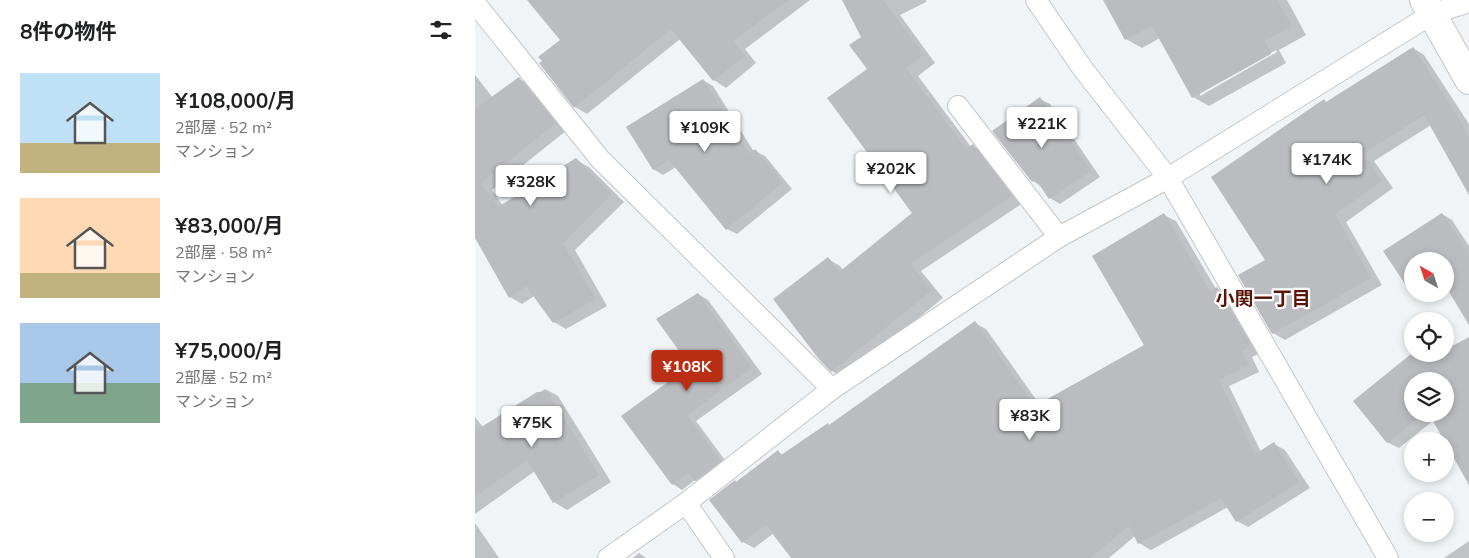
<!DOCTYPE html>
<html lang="ja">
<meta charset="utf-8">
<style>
:root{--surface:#fff;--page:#f6f6f6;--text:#202124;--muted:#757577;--accent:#ba2e13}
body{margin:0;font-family:Mulish,"Noto Sans JP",sans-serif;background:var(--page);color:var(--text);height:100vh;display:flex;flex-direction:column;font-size:19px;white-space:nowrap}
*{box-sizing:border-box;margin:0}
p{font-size:16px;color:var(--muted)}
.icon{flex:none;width:28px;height:28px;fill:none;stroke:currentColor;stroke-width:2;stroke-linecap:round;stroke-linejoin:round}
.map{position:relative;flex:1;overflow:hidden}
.drawer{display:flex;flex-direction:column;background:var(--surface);width:475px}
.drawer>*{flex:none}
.needle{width:32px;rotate:321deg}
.controls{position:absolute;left:929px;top:252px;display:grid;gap:10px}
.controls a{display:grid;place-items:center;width:50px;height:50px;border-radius:50%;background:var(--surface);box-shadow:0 2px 8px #0003;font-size:25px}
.price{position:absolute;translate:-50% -42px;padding:0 11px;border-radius:5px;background:#fff;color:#222;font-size:16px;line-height:32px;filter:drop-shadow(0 1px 2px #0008)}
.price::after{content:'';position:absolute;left:50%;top:30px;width:15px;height:11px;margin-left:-8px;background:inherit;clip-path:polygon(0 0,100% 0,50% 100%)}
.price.active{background:var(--accent);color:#fff}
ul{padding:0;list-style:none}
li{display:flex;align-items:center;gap:15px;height:125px;padding:0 20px}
li span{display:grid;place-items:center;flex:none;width:140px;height:100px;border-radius:0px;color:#555}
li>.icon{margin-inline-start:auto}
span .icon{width:60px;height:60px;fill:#fffc;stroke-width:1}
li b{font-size:21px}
h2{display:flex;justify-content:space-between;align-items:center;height:60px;padding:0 20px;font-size:21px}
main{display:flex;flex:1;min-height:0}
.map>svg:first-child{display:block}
</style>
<main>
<section class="drawer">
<h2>8件の物件<svg class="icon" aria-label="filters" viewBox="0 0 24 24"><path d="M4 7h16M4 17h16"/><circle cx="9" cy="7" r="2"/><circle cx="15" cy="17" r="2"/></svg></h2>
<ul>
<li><span style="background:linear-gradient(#bfe0f5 70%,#c2b280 0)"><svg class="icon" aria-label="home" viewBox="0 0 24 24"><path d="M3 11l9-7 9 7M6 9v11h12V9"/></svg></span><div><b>¥108,000/月</b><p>2部屋 · 52 m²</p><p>マンション</p></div></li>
<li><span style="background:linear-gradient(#ffd9b3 75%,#c2b280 0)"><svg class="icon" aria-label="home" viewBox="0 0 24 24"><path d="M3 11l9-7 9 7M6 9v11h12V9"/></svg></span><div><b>¥83,000/月</b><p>2部屋 · 58 m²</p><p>マンション</p></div></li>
<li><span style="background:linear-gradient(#a9c7e8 60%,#7fa58c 0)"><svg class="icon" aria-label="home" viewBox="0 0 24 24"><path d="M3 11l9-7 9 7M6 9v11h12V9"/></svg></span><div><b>¥75,000/月</b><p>2部屋 · 52 m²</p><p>マンション</p></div></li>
</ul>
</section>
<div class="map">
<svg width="994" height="558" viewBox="0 0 994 558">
<rect width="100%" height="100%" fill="#f0f4f7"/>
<g fill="#0003" fill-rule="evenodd">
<polygon points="54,0 335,0 270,49 281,63 251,88 239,80 205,39 112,114 100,107 86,40"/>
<polygon points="368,0 451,0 451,2 425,15 460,63 443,76 496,147 498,146 510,153 548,203 446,271 468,298 369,378 357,371 353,259 365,266 368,270 439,213 394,69 387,37"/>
<path d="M629 0H812L831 35 804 50 811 63 734 106 718 97 685 38 667 48 651 39ZM801 50 802 52 725 96V93Z"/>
<polygon points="938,48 949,55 994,124 994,182 956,125 899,161 918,188 871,222 907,285 810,340 798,333 792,261 849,101 853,103"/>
<polygon points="0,75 18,98 44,79 57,86 92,130 17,190 28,206 101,160 114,167 149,202 100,250 132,306 91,329 79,322 59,296 47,304 35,297 0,236"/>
<polygon points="228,80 238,86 279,152 280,151 290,156 317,189 262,234 252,229 201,167 188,175 178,169"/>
<polygon points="565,99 575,104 625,177 585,204 575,198 567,187 558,181"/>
<polygon points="967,214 977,220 994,246 994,323 972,286 970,287 970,261 938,261"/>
<polygon points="689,215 701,221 741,289 742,288 754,295 787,352 777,357 784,372 754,386 786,452 799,444 810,450 835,488 773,527 762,521 753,507 676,550 664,543 660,536 634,558 318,558 299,533 279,548 268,542 260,481 262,483 303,452 309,455 355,426 500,323 511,329 565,405 670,345"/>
<polygon points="223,294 233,300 287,374 221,421 255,467 230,486 220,480 207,490 198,484 217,367"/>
<polygon points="938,294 960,294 949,301"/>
<path d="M994 339V478L959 420 924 448 912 442 944 364 964 354H970V351ZM938 381H970V414H938Z"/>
<polygon points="70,389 83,396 136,482 92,510 79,502 60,471 0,514 0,417 8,427"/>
<polygon points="0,523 24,558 0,558"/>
<polygon points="994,541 994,558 969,558"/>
<polygon points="164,553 171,558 158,558"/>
</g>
<g fill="#babcc0">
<polygon points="52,0 314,0 258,41 270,56 238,81 196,29 99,108 64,63 67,61 63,57 85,40"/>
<polygon points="367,0 408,0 449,55 431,68 491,149 498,144 537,196 435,264 457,290 356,372 343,358 298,299 353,257 364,272 437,213 352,98 392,69 374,45 386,37"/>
<polygon points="628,0 802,0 817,26 790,41 796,54 717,98 677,26 650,40"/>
<polygon points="938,47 981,114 994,137 994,195 949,115 888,154 907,181 860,214 896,278 797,334 763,275 790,260 736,177 849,99 851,102"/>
<polygon points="44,77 81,123 6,183 23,207 101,158 137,194 88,243 121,299 78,323 51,286 34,298 0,238 0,109"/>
<polygon points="228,79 274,154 280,149 308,182 251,230 194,160 178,170 151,127"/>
<polygon points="565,97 616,171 574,199 561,180 557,182 517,131"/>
<polygon points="689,213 735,291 742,287 776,345 767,351 774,365 744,380 780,454 799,442 824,482 761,522 746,498 663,544 654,526 615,558 316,558 291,525 267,543 234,500 260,480 261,482 303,450 306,455 353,423 354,425 500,321 560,406 669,345 617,256"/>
<polygon points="967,213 994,254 994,325 970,285 970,261 938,261 938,294 941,294 938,296 908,251"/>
<polygon points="223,293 277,368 212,415 246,461 220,481 213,473 197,485 146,416 215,366 181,319"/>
<polygon points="994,337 994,485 954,414 970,414 970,381 938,381 938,414 948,414 912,443 878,401 936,354 970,354 970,350"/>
<polygon points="62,392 73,392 124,475 78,503 52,460 0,497 0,431"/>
</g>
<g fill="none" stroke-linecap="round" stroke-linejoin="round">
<g stroke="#c3c7ca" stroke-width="22">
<g id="service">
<polyline points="561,0 608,69 693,178 913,558"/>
<polyline points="0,3 125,159 357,389"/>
<polyline points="483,106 584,237"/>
<polyline points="211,503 249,558"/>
<polyline points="133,558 211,503 357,389 584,237 693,178 957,14 994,2"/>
</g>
</g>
<g stroke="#c3c7ca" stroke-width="30">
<polyline id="minor" points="949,0 994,80"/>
</g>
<use href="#service" stroke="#fff" stroke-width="20"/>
<use href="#minor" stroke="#fff" stroke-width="28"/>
</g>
<g text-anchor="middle" stroke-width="4.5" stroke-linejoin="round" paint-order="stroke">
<g font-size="19" font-weight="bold" fill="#581508" stroke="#fff">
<text x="788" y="305">小関一丁目</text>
</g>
</g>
</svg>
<div class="controls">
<a><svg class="needle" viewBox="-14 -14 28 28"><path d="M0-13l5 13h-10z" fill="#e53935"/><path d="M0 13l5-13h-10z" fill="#757577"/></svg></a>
<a><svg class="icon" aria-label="locate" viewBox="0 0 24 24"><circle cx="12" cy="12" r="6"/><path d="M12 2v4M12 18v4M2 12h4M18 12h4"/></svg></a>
<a><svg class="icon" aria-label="layers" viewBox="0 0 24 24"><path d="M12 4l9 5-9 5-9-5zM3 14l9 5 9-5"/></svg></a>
<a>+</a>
<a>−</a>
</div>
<b class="price" style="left:567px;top:149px">¥221K</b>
<b class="price" style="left:230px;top:153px">¥109K</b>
<b class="price" style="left:852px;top:185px">¥174K</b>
<b class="price" style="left:416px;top:194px">¥202K</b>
<b class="price" style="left:56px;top:207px">¥328K</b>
<b class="price active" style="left:212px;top:392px">¥108K</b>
<b class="price" style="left:555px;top:441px">¥83K</b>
<b class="price" style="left:57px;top:448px">¥75K</b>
</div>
</main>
